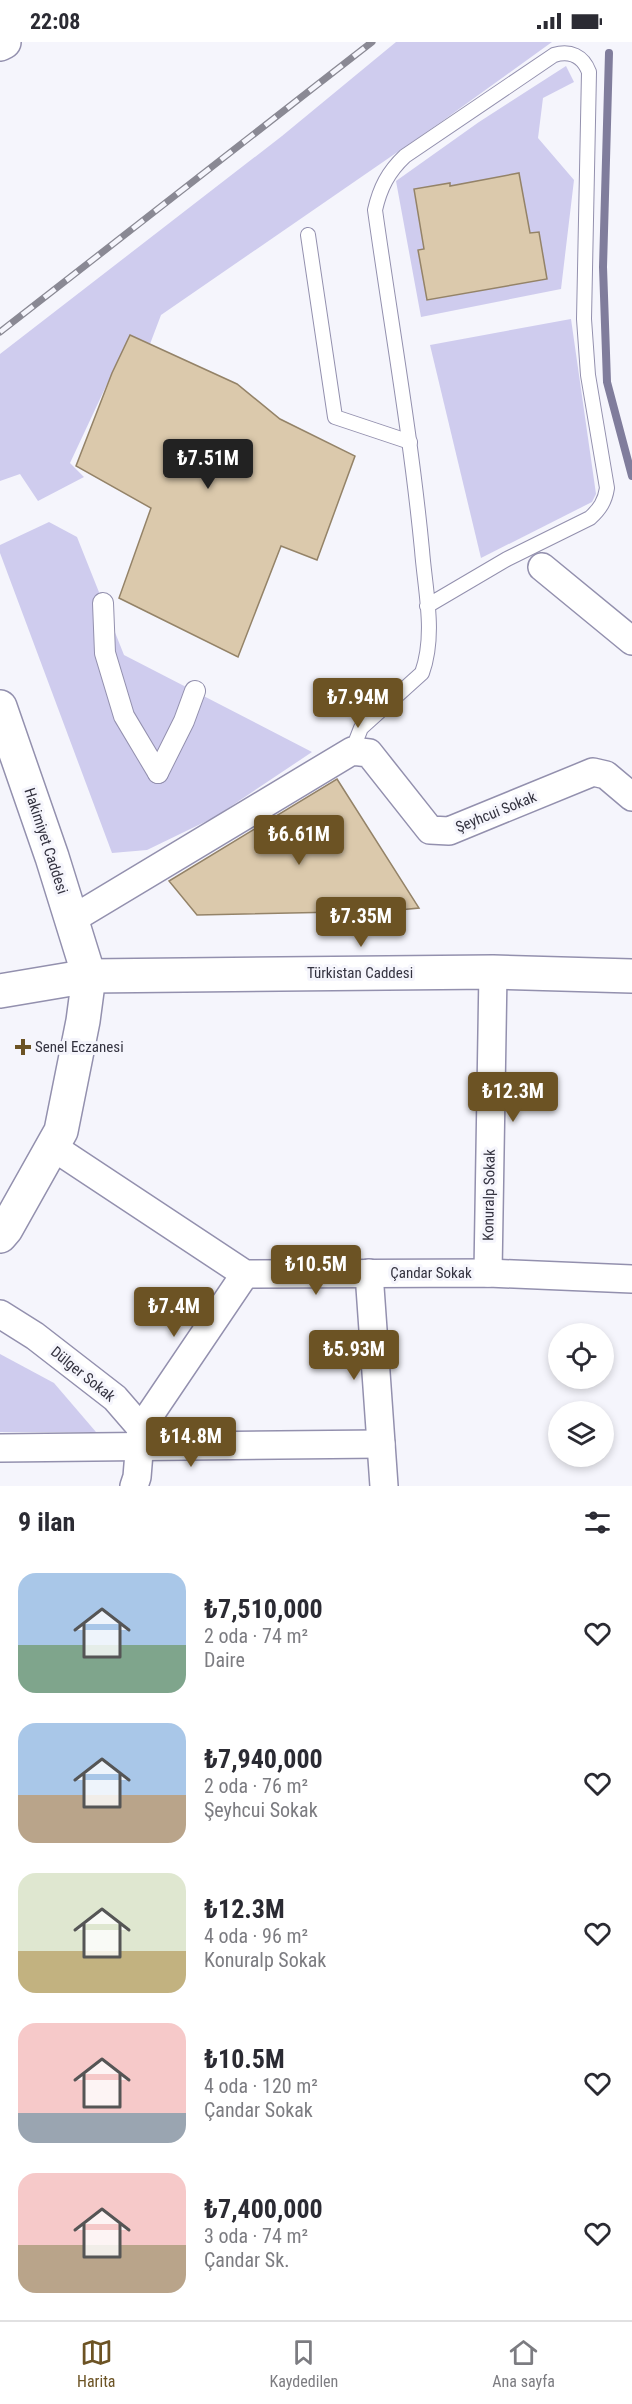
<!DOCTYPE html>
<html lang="tr">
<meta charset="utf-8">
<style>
:root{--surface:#fff;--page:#f7f7f7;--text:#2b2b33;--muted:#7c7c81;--line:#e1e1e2;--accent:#6c5324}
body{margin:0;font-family:"Roboto Condensed",sans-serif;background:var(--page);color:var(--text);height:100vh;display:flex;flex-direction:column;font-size:22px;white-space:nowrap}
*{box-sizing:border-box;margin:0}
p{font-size:20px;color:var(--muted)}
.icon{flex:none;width:33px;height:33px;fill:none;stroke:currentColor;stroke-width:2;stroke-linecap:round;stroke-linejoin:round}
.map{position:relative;height:1444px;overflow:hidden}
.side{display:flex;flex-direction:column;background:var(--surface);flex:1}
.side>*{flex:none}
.buttons{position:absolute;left:548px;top:1281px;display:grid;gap:12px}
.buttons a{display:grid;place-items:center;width:66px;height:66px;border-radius:50%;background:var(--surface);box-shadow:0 3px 9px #0003;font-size:30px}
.price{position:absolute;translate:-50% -51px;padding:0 14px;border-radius:6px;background:var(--accent);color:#fff;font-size:20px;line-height:39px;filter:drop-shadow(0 2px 3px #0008)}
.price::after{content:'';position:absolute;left:50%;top:36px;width:18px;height:14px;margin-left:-9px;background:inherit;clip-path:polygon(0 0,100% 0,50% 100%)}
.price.on{background:#222;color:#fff}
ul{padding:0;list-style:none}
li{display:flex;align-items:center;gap:18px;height:150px;padding:0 18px}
li span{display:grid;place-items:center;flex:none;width:168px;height:120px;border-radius:18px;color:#555}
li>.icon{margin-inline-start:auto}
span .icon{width:72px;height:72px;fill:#fffc;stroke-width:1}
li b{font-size:26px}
h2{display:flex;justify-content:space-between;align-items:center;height:72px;padding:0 18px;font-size:26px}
.status{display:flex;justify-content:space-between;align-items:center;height:42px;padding:0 30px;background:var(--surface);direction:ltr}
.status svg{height:16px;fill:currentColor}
.menu{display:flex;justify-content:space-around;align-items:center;height:84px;border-top:2px solid var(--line);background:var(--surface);font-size:16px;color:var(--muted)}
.menu a{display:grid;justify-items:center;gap:3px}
.menu .on{color:var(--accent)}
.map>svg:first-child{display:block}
</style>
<div class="status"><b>22:08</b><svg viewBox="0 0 49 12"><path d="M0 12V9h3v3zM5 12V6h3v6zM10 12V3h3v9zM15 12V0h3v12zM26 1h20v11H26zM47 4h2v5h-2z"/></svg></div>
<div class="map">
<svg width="632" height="1444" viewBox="0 0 632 1444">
<rect width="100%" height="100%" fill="#f5f5fc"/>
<g fill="#cfccee">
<polygon points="396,0 552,0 441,80 161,273 150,302 130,293 70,421 84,435 38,459 20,432 0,439 0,312 282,94"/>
<polygon points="566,24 574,40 543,56 538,96 574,138 561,247 421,275 396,139 479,80"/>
<polygon points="571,277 596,452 592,460 481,516 430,303"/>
<polygon points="49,480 77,495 124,613 312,710 215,775 147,808 112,811 0,511 0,503"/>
<polygon points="0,1312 54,1341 96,1390 0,1390"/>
</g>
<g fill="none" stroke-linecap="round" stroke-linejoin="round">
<polyline stroke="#807d9c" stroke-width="8" points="609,11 603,225 607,340 632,434"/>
</g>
<g fill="#dbc9ac" stroke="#948368" stroke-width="1.5">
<polygon points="519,131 530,191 539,190 547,237 427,258 418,208 424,207 414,147 450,141 450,144"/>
<polygon points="130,293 237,342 280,377 355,414 317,518 281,504 238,615 119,556 151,466 76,424 112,331"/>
<polygon points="337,737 419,866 388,869 197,873 169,839"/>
</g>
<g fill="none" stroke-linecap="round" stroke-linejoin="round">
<g stroke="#9390ae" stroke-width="16">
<g id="service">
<polyline points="308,193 335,375 410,400"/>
<path d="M352 709 361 686 422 631C436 592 425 548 422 508 411 394 391 282 375 168 380 146 388 130 405 114L554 13C570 8 583 14 589 30L584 277 588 333 607 446C605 459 600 467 590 476L507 517 427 564"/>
</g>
</g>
<g stroke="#9390ae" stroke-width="22">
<g id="pedestrian">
<polyline points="103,561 105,611 124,674 158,731"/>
<polyline points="158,731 184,679 195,649"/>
</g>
</g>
<g stroke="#9390ae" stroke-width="30">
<g id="minor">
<polyline points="542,525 632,599"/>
<polyline points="71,878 352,709 369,711 430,788 449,789 593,730 606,733 632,755"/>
<polyline points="53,1105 245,1232 488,1231 632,1237"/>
<polyline points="369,1231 384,1444"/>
<polyline points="488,1231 493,930"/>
<polyline points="0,1272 35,1294 115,1356 141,1386 137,1435 134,1444"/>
<polyline points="141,1386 245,1232"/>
<polyline points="0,1406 381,1402"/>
</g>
</g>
<g stroke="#9390ae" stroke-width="36">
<g id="tertiary">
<polyline points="0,2 4,0"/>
<polyline points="0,665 52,815 89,934 83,979 61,1089 6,1187 0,1194"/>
<polyline points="0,949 89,934 493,930 632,934"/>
</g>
</g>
<use href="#service" stroke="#fff" stroke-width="14"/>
<use href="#pedestrian" stroke="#fff" stroke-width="20"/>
<use href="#minor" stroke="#fff" stroke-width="27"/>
<use href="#tertiary" stroke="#fff" stroke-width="33"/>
<g stroke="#8a8994" stroke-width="7">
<polyline id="rail" points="0,290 372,0"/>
</g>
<use href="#rail" stroke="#f5f5fc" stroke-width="4.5" stroke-dasharray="14" stroke-linecap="butt"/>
</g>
<path fill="#6c5324" stroke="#f5f5fc" stroke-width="2" d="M20 996h6v6h6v6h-6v6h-6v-6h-6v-6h6z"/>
<g text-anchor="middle" stroke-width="6" stroke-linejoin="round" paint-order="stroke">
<g font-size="15" fill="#343340" stroke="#f5f5fc">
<text transform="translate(496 770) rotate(-22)" y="5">Şeyhcui Sokak</text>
<text transform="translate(46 799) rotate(72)" y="5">Hakimiyet Caddesi</text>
<text x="360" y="936">Türkistan Caddesi</text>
<text transform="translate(489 1153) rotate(-89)" y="5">Konuralp Sokak</text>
<text x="431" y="1236">Çandar Sokak</text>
<text transform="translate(83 1332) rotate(39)" y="5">Dülger Sokak</text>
</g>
<g font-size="15" fill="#343340" stroke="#f5f5fc" text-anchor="start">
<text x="35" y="1010">Senel Eczanesi</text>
</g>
</g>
</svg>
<div class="buttons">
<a><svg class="icon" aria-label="locate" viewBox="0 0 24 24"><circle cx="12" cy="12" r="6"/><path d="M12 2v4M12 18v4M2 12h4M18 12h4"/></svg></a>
<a><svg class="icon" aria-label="layers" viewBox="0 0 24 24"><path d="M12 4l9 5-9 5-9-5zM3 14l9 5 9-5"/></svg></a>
</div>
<b class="price on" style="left:208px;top:448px">₺7.51M</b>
<b class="price" style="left:358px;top:687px">₺7.94M</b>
<b class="price" style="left:299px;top:824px">₺6.61M</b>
<b class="price" style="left:361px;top:906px">₺7.35M</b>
<b class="price" style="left:513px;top:1081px">₺12.3M</b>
<b class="price" style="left:316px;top:1254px">₺10.5M</b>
<b class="price" style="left:174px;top:1296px">₺7.4M</b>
<b class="price" style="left:354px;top:1339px">₺5.93M</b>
<b class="price" style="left:191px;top:1426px">₺14.8M</b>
</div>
<section class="side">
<h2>9 ilan<svg class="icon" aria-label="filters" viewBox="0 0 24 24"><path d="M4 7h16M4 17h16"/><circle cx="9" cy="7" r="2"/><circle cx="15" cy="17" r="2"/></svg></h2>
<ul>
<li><span style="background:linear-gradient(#a9c7e8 60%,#7fa58c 0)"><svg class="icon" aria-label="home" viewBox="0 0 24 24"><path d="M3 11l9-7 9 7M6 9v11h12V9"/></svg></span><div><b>₺7,510,000</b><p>2 oda · 74 m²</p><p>Daire</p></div><svg class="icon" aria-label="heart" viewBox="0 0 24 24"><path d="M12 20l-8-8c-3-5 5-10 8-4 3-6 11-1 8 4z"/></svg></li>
<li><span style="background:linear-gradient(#a9c7e8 60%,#b9a48a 0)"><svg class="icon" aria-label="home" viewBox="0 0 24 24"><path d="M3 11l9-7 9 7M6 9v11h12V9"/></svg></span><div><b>₺7,940,000</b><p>2 oda · 76 m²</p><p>Şeyhcui Sokak</p></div><svg class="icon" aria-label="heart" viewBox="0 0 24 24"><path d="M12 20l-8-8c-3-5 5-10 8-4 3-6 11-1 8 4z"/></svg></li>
<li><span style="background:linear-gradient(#dfe7d0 65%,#c2b280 0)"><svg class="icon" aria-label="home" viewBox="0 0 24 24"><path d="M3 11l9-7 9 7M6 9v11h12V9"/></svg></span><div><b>₺12.3M</b><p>4 oda · 96 m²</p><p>Konuralp Sokak</p></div><svg class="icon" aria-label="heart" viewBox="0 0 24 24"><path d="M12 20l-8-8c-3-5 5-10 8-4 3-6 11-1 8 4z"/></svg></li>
<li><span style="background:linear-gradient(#f6c9c9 75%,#9aa5b1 0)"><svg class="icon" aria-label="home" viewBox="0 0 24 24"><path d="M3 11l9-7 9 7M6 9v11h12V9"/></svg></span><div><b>₺10.5M</b><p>4 oda · 120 m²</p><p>Çandar Sokak</p></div><svg class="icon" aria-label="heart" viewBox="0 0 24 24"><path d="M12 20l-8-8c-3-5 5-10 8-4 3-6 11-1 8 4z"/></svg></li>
<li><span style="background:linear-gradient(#f6c9c9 60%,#b9a48a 0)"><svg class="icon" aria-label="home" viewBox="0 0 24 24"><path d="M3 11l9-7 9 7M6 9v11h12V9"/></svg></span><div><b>₺7,400,000</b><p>3 oda · 74 m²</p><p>Çandar Sk.</p></div><svg class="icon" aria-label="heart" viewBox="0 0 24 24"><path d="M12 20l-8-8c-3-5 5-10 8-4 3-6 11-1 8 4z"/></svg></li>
</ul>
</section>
<nav class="menu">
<a class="on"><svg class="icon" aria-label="map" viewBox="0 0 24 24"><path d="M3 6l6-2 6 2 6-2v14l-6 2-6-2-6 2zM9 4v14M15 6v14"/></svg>Harita</a>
<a><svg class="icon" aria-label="saved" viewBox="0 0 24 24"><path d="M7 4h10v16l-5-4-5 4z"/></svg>Kaydedilen</a>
<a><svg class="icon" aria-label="home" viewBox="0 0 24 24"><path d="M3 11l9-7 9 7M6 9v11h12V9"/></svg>Ana sayfa</a>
</nav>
